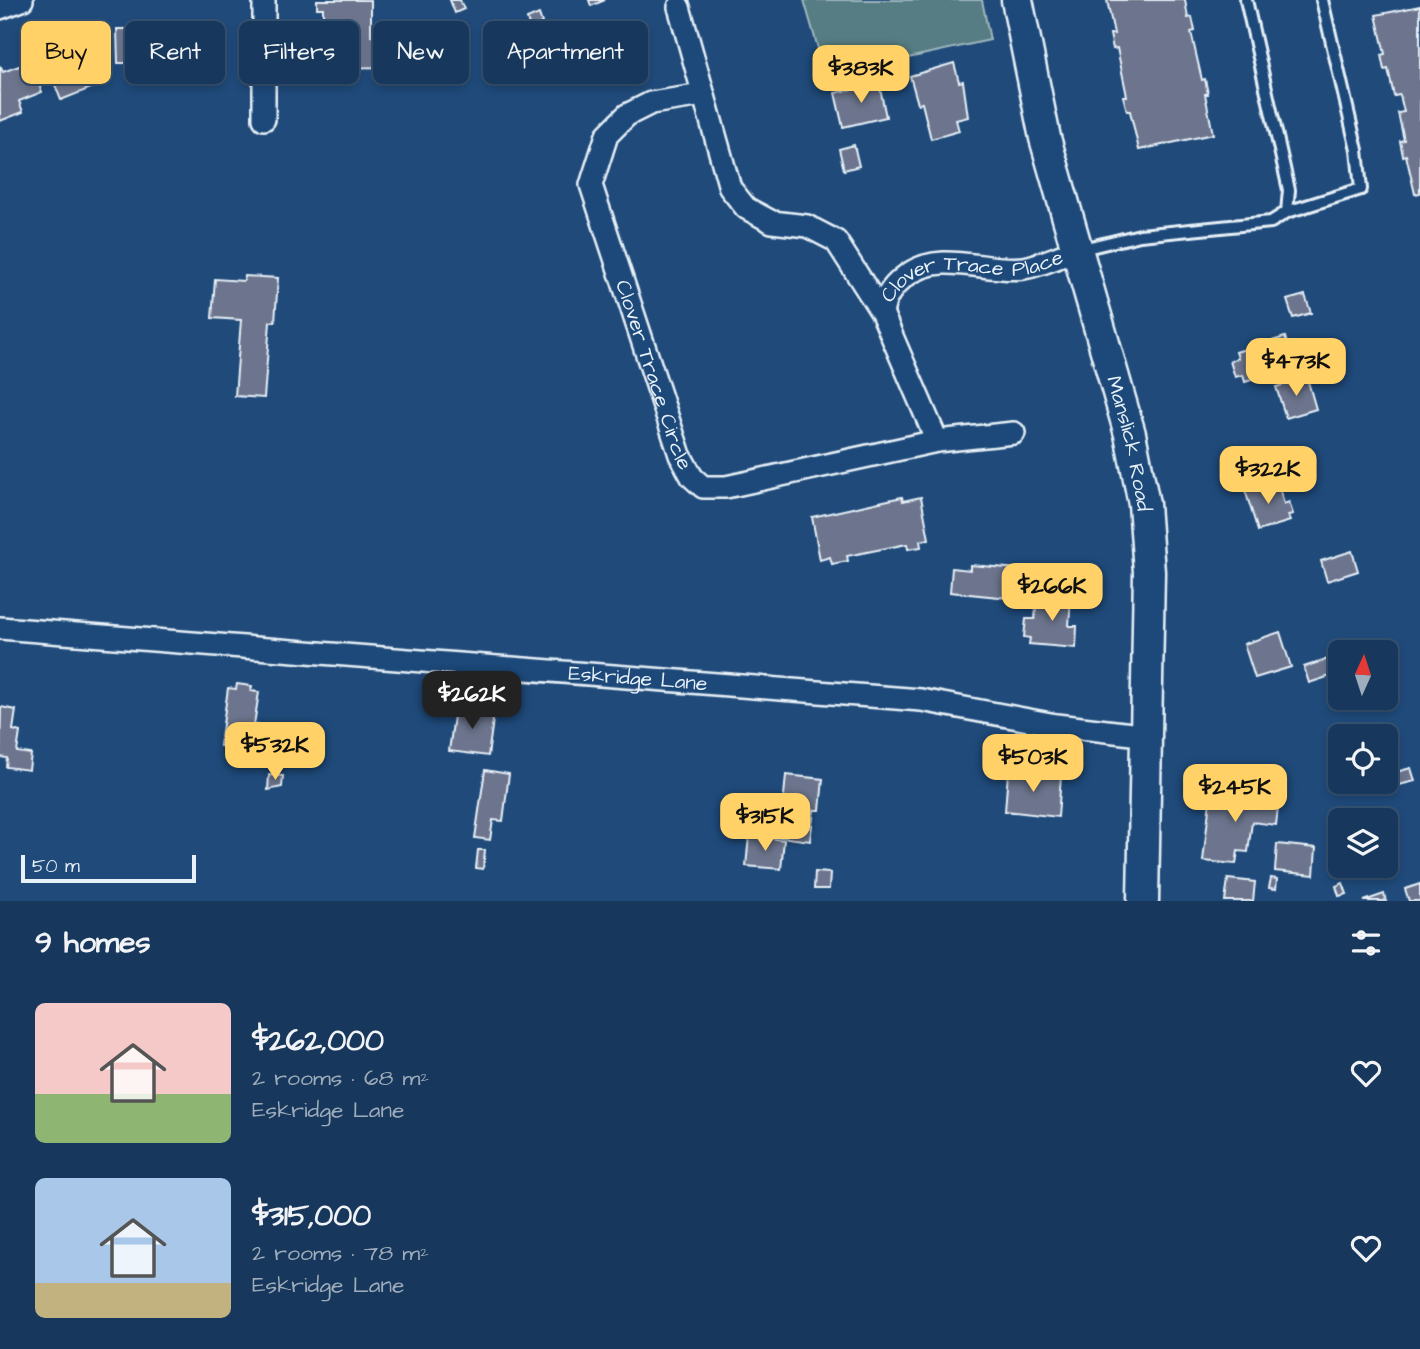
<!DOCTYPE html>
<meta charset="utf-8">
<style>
:root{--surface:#17385c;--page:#203f62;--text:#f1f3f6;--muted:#9eacbb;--line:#365272;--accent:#ffd166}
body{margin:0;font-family:"Architects Daughter",sans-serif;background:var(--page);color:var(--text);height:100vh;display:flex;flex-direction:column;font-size:26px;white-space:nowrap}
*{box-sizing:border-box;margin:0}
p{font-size:23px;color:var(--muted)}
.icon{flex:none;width:38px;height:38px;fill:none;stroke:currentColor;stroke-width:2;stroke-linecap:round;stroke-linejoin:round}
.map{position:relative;height:901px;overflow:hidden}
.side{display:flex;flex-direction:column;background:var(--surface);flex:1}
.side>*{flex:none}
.hud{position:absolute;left:21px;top:21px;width:700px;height:63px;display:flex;gap:14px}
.needle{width:46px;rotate:3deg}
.tools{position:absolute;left:1328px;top:640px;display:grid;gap:14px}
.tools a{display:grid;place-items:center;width:70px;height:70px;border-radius:10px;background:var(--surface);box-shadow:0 4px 10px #0003,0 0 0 2px var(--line);font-size:35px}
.scale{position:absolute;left:21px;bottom:18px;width:175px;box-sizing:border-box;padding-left:7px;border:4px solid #e8f1f8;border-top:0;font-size:19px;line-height:24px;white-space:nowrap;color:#e8f1f8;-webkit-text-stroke:5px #1f4a7a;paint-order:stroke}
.price{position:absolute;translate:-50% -60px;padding:0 16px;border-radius:14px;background:var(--accent);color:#111;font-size:23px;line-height:46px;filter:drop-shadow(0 2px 4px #0008)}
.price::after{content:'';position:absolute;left:50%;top:42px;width:21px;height:16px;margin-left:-10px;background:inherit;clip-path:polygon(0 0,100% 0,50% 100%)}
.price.current{background:#222;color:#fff}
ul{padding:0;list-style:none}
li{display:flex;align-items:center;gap:21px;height:175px;padding:0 35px}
li span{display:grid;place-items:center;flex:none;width:196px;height:140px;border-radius:10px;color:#555}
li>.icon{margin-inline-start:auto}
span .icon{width:84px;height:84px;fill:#fffc;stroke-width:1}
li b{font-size:30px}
h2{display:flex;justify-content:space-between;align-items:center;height:84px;padding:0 35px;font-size:30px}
.pill{padding:0 24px;border-radius:10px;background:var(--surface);box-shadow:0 4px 10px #0003,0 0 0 2px var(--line);font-size:24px;line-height:63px}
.pill.current{background:var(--accent);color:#111}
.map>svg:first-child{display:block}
</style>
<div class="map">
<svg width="1420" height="901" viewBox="0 0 1420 901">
<rect width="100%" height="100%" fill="#1f4a7a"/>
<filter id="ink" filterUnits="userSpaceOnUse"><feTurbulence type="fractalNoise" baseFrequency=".0143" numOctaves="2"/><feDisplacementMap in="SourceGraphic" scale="14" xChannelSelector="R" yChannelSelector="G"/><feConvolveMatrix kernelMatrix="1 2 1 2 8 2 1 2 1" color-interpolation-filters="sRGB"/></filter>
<g filter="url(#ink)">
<polygon fill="#567d83" stroke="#9fb7be" stroke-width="2" points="804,0 982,0 990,40 826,76"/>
<g fill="#6c748d" stroke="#e8f1f8" stroke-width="2">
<polygon points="317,0 371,0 371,36 413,39 413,62 391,62 391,67 331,68 331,42 323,42 323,8 317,8"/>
<polygon points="450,0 460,0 464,9 455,13"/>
<polygon points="589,0 605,0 591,6"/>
<polygon points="1107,0 1185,0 1188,18 1192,17 1195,31 1191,32 1202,80 1205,79 1208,94 1205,94 1213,134 1139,150 1130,111 1127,111 1123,96 1127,96 1117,48 1113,49 1110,34 1114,34"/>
<polygon points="1420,6 1420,193 1415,194 1406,155 1403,156 1400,141 1404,140 1398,113 1404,112 1400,95 1394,96 1388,69 1384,70 1381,55 1385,54 1376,15"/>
<polygon points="539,14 542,23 530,28 527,19"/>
<polygon points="135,22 200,22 200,63 118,63 117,29 135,29"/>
<polygon points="94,37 106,68 92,74 96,86 61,100 44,57 49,55 47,49 67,42 69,47"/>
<polygon points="30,62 42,92 19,101 23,112 0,121 0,66 3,72"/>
<polygon points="954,63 959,82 963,81 968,117 956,120 959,131 931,139 922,103 918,104 910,76"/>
<polygon points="879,83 886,117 843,127 835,93"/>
<polygon points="854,145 859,166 844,170 839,149"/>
<polygon points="245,276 278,278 275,322 270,322 264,398 235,396 241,320 212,318 215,279 244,281"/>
<polygon points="1305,295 1311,313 1293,318 1287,300"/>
<polygon points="1285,337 1294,367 1245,382 1243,375 1235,377 1230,361 1238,358 1236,352"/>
<polygon points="1307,378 1316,409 1286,418 1276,387"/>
<polygon points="1277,480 1284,504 1289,502 1293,514 1288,515 1290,521 1258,531 1245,490"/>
<polygon points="902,497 903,501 921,497 929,539 920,541 921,547 908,549 907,544 847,556 848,561 832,564 830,557 820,560 812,517"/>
<polygon points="1352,551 1358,571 1327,581 1321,561"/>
<polygon points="970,565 1031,570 1028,600 950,592 952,568 970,570"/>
<polygon points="1037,594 1071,597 1069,626 1077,626 1076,648 1029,644 1030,638 1024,637 1026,619 1035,619"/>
<polygon points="1280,632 1291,667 1255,678 1244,644"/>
<polygon points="1328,659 1333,675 1309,683 1304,667"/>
<polygon points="237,684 252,686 251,691 259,692 254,725 260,725 259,731 282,734 278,762 225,754 226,747 220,746 228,688 236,689"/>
<polygon points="468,704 482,706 482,712 494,713 488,756 449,751 455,709 467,710"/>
<polygon points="1,707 16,710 13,730 20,732 17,752 31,754 29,770 6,767 7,758 0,757"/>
<polygon points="1411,768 1415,781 1399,785 1396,772"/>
<polygon points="485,770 509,774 503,821 493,820 490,840 475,838"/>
<polygon points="1008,772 1061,776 1058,817 1005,811"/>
<polygon points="269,775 283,776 282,787 268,790"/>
<polygon points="786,775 823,779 820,810 814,810 810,841 780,837"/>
<polygon points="1211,792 1279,799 1276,825 1252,822 1248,852 1238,851 1236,864 1203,861"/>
<polygon points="749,836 784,840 781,869 746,866"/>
<polygon points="1277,844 1316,848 1314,875 1275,871"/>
<polygon points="478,850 485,850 483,869 476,868"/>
<polygon points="815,872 830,873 829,889 814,889"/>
<polygon points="1271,878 1277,879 1276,889 1269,888"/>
<polygon points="1228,879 1255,882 1253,901 1225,901"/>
<polygon points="1343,883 1347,894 1339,896 1336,886"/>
<polygon points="1420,884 1420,901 1409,901 1405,889"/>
<polygon points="1384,894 1386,901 1364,901"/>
</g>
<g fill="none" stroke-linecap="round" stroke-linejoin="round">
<g stroke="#e8f1f8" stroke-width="16">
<g id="service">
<polyline points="1287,212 1361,189 1357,150 1322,0"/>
<polyline points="1078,250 1140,235 1271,222 1287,212 1289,190 1246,0"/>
</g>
</g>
<g stroke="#e8f1f8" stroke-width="26">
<g id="minor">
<polyline points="264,0 264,119"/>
<polyline points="679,7 730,188 746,208 772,222 807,226 836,241 882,313 937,441"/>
<polyline points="0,8 22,0"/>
<path id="s1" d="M703 95 651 103 627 115 607 135 591 185 680 455 692 477 703 487H726L937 441 1014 433"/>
<path id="s2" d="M882 313C886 285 914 264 943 263 970 262 997 271 1024 268 1041 265 1059 256 1075 251"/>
<path id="s3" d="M0 628 921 700 1056 725 1149 736"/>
</g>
</g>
<g stroke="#e8f1f8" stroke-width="35">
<g id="secondary">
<path id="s4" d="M1017 0 1045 138 1130 434 1144 504 1149 572 1143 901"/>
</g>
</g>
<use href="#service" stroke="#1f4a7a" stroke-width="10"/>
<use href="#minor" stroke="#1f4a7a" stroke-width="21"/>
<use href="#secondary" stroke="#1f4a7a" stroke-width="30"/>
</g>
</g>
<g text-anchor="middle" stroke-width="7" stroke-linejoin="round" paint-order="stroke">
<g font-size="21" fill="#e8f1f8" stroke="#1f4a7a">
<text dy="7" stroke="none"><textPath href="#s2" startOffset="110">Clover Trace Place</textPath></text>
<text dy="7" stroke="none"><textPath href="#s1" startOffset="360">Clover Trace Circle</textPath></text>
<text dy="7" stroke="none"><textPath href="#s4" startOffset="458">Manslick Road</textPath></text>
<text dy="7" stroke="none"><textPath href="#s3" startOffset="640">Eskridge Lane</textPath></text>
</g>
</g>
</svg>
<div class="tools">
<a><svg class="needle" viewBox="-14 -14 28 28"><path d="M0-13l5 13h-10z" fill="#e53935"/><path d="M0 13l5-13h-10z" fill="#9eacbb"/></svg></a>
<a><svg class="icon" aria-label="locate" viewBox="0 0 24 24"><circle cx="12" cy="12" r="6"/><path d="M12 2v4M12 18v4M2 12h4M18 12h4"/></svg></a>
<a><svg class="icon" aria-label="layers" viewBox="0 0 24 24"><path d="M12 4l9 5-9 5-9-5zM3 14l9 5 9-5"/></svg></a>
</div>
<div class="scale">50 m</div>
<b class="price" style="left:861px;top:105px">$383K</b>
<b class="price" style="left:1296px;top:398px">$473K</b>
<b class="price" style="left:1268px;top:506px">$322K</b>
<b class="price" style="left:1052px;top:623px">$266K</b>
<b class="price current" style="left:472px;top:731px">$262K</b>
<b class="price" style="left:275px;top:782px">$532K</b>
<b class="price" style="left:1033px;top:794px">$503K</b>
<b class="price" style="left:1235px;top:824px">$245K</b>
<b class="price" style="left:765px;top:853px">$315K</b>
<div class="hud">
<a class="pill current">Buy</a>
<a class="pill">Rent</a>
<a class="pill">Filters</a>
<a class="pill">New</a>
<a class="pill">Apartment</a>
</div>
</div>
<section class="side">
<h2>9 homes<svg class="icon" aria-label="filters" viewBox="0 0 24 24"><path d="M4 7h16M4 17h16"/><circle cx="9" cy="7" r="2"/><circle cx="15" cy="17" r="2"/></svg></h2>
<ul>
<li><span style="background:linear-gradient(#f6c9c9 65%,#8fb573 0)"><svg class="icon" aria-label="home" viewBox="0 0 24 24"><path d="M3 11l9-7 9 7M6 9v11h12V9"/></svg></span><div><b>$262,000</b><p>2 rooms · 68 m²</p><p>Eskridge Lane</p></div><svg class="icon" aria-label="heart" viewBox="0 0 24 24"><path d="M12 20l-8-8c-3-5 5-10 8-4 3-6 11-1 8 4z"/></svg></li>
<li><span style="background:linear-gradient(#a9c7e8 75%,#c2b280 0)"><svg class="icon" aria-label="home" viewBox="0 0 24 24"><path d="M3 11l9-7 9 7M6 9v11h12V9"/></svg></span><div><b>$315,000</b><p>2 rooms · 78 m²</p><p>Eskridge Lane</p></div><svg class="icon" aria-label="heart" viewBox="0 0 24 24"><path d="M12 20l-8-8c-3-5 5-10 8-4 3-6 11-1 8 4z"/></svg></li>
</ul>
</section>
